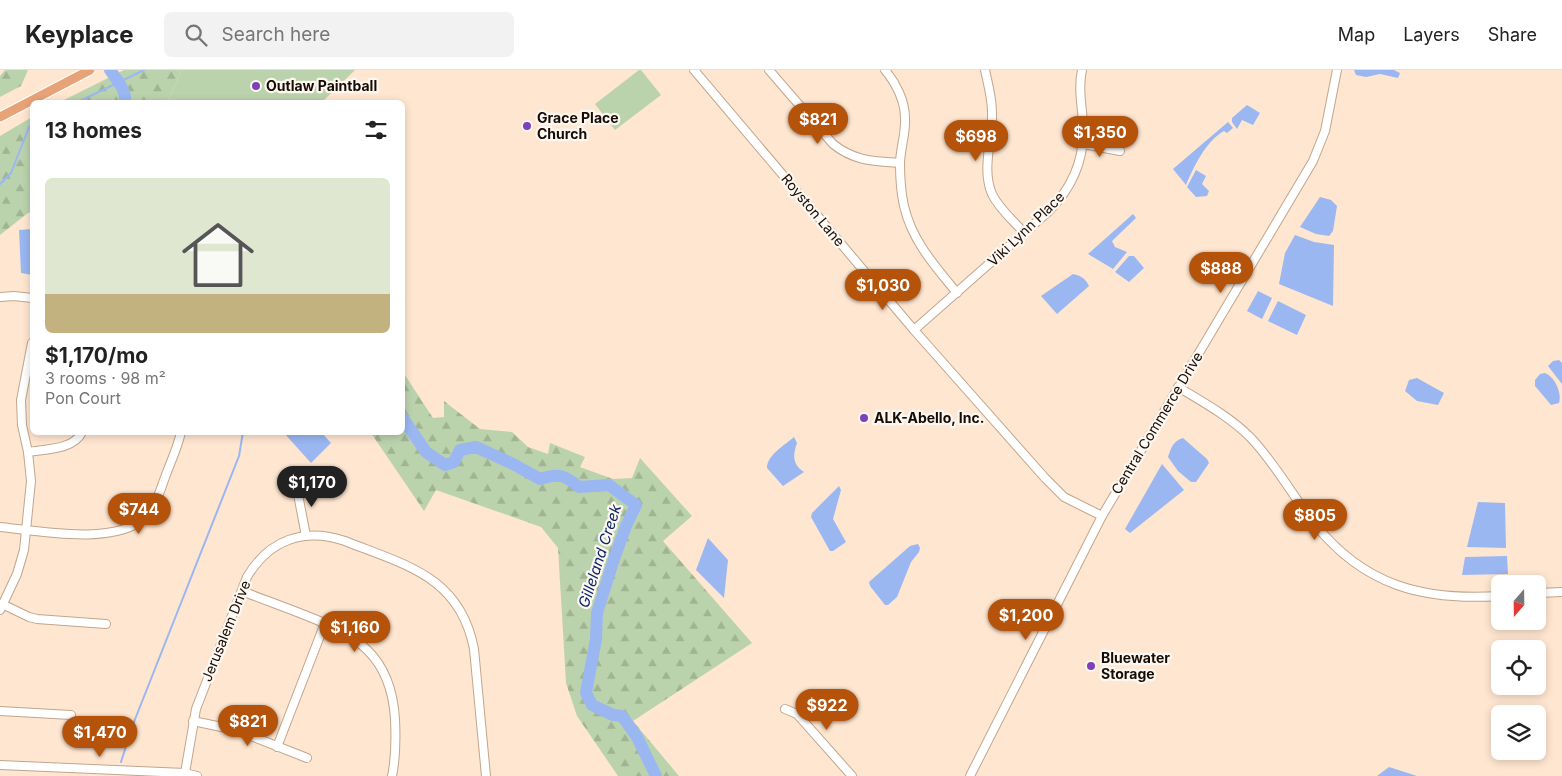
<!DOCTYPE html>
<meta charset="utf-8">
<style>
:root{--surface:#fff;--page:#f2f2f2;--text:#222;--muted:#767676;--line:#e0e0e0;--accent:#b45309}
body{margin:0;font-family:Inter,sans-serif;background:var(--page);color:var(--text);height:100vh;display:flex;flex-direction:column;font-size:19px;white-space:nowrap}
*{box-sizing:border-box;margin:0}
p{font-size:16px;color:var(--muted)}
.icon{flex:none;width:28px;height:28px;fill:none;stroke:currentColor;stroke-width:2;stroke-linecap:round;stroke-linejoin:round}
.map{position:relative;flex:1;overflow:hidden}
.drawer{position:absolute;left:30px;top:30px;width:375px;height:335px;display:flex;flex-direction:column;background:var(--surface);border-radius:8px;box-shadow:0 2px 8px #0003}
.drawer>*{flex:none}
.needle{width:32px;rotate:200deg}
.controls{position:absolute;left:1491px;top:505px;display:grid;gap:10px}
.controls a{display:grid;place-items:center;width:55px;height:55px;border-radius:8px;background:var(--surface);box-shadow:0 2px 8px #0003;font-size:25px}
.price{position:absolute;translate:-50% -42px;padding:0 11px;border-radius:18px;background:var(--accent);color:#fff;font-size:16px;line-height:32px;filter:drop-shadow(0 1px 2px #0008)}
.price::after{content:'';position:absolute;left:50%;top:30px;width:15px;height:11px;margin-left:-8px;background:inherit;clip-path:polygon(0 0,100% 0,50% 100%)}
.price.selected{background:#222;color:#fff}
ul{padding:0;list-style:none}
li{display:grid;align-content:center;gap:10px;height:265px;padding:0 15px}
li span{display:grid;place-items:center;height:155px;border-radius:8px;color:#555}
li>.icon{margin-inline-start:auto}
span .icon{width:90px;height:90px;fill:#fffc;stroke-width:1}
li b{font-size:21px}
h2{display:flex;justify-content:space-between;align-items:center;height:60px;padding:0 15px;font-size:21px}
header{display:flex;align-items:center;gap:30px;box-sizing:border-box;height:70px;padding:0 25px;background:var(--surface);border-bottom:1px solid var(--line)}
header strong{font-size:24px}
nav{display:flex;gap:28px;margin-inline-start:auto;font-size:18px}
.search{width:350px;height:45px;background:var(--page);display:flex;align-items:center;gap:12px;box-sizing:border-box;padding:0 18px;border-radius:8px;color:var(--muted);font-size:19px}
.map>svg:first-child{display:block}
</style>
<header>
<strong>Keyplace</strong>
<div class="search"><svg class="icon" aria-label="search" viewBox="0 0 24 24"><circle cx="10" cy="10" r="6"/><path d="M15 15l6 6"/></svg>Search here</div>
<nav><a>Map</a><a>Layers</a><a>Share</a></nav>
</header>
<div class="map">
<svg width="1562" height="706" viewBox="0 0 1562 706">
<defs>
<pattern id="forest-firs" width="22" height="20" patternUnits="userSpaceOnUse" patternTransform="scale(1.25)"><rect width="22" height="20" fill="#bbd3ad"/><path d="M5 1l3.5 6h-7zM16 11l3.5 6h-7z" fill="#a0b493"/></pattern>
</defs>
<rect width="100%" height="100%" fill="#ffe6d0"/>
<g fill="url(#forest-firs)">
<polygon points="5,0 28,0 21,16 0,27 0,6"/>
<polygon points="124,0 182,0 167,32 60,32"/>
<polygon points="32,47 32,142 28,143 0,165 0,66"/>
<polygon points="403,302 433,348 444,347 444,331 480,359 512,362 528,377 548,384 550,373 585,387 580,397 613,409 632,408 640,388 692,446 663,471 752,573 633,651 679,706 618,706 577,646 566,613 558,478 541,457 436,420 424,441 371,363 402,362"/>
</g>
<g fill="#bbd3ad">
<polygon points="182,0 355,0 322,32 167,32"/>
<polygon points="639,0 641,0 661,25 615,60 595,34"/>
</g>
<g fill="#9ab7f2">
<polygon points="1354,0 1394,0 1400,3 1398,8 1380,4 1366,7 1356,5"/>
<polygon points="1247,35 1260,43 1253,55 1242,50 1237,59 1232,52 1232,48"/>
<path d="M1228 52 1233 58 1227 63 1224 61C1206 71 1194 96 1186 115L1173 99Z"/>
<polygon points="1196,100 1206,106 1202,114 1209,121 1207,126 1196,127 1187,117"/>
<polygon points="1320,127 1331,130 1337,136 1333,161 1329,166 1316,164 1300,157"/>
<polygon points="1133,144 1136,148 1112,171 1115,177 1127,182 1113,199 1088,184"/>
<polygon points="32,159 32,205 21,203 19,160"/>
<polygon points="1295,165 1314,172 1334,175 1333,236 1279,214 1285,183"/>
<polygon points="1129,186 1134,186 1144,198 1129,212 1115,202"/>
<path d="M1073 204C1081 206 1085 208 1089 216L1057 244 1041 226Z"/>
<polygon points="1258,221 1272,228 1262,249 1247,241"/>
<polygon points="1278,231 1306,245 1297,265 1268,251"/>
<polygon points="1559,290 1562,293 1562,314 1548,296 1553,291"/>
<path d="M1545 303C1555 307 1562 323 1559 333L1551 335 1535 316V310L1540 304Z"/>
<polygon points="1417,308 1444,323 1438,335 1417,331 1405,321 1409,310"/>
<polygon points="284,363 322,363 331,373 311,393"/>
<path d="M794 367 797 373C793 385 792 394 804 402L783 416 767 398C767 385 785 375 794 367Z"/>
<path d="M1183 368 1207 389 1209 393 1196 412H1191L1178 401 1168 387C1171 378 1173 371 1183 368Z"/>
<polygon points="1162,394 1184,420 1130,463 1125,459"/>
<polygon points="839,416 841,420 833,449 846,472 833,481 830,481 811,447 812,443"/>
<polygon points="1478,432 1505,433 1506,478 1467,477"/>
<polygon points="708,468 728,490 724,528 696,500"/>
<polygon points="918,474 920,478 919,482 911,492 897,527 888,535 885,535 870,516 869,512 910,476"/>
<polygon points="1507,486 1508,504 1462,505 1465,487"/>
<polygon points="1389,697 1417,706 1377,706"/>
</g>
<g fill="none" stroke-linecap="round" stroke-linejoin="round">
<g stroke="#9ab7f2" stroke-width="2">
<polyline points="78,32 144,0"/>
<polyline points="0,114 11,103 29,57 32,55"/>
<polyline points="121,692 132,657 239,386 243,362"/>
</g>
<g stroke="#9ab7f2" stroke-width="12">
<path d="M110 0C116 9 127 21 125 32"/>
<path d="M402 347 426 382 445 395 454 392 460 380 476 377 513 394 540 409C559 403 565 405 579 417L609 415 636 435 626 456 614 489 597 543 596 569 586 623 592 635 613 645 622 646 637 667 656 706"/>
</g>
<g stroke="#c2a58c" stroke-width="10">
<g id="minor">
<polyline points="694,0 914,260 1045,408 1064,427 1102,446"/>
<path d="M769 0 833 74C854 91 873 91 900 93"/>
<path d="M885 0C896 13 905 31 905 48 906 64 900 79 900 94 900 108 901 122 904 136 912 171 935 196 957 223"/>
<path d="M985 0C988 14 992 28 992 42 993 69 981 98 992 124 999 139 1014 151 1024 163"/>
<polyline points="1083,74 1120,81"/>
<polyline points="0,227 14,226 32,228"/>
<path d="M914 260 1049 141C1073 117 1085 88 1083 54 1082 35 1078 19 1082 0"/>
<path d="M1178 317C1203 332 1230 347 1250 367 1275 393 1292 425 1314 453 1364 516 1423 531 1500 526"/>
<path d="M28 382C44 379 74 380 82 362"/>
<polyline points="296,414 306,466"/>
<path d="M0 457C38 461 117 476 145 447 157 435 161 417 167 402 172 389 178 376 181 362"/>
<path d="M242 521C262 529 282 536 302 544 357 565 391 585 395 649 396 669 396 687 392 706"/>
<polyline points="1538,523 1562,522"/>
<polyline points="2,534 29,547 37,549 106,554"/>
<polyline points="0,540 17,504 24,480 31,411 28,382 22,355 21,330 32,273"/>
<polyline points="785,639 797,644 852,706"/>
<polyline points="0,641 71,645"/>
<polyline points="193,651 236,660 307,688"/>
<polyline points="277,677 325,553"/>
<polyline points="0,695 185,703 197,706"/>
<path d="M185 703 196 639 247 507C269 470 304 457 345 471 405 495 460 506 474 579L486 706"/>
<polyline points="970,706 1102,446 1313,91 1325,61 1337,0"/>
</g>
</g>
<g stroke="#fff" stroke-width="11">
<polyline id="major" points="0,47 90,0"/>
</g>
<use href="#minor" stroke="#fff" stroke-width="8"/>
<use href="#major" stroke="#e8a277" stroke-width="9"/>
</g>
<g fill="#7c42b8" stroke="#fdf7f1" stroke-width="2">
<circle cx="256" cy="16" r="5"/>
<circle cx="527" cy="56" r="5"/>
<circle cx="864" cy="348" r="5"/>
<circle cx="1091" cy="596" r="5"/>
</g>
<g text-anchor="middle" stroke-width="4.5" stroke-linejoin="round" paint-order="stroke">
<g font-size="14" font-weight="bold" fill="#160c04" stroke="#fdf7f1" text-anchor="start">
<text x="266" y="21">Outlaw Paintball</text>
<text x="537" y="53">Grace Place<tspan x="537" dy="16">Church</tspan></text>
<text x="874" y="353">ALK-Abello, Inc.</text>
<text x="1101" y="593">Bluewater<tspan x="1101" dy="16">Storage</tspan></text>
</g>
<g font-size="14" fill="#160c04" stroke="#fdf7f1">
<text transform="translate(813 140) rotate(50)" y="5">Royston Lane</text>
<text transform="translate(1026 159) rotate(-44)" y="5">Viki Lynn Place</text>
<text transform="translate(1157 353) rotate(-59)" y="5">Central Commerce Drive</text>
<text transform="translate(226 561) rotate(-68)" y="5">Jerusalem Drive</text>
</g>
<g font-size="15" font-style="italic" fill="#0b2668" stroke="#fdf7f1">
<text transform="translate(600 486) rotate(-72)" y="5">Gilleland Creek</text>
</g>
</g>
</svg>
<div class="controls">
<a><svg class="needle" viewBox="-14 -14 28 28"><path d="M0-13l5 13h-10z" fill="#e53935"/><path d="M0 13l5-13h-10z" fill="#767676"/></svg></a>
<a><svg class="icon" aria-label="locate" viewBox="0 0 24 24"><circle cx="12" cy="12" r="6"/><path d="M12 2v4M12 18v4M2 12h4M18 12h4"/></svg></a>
<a><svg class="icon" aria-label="layers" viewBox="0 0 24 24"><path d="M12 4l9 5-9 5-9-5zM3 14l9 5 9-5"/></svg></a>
</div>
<b class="price" style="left:818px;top:75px">$821</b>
<b class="price" style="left:1100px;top:88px">$1,350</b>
<b class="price" style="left:976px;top:92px">$698</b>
<b class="price" style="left:1221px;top:224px">$888</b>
<b class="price" style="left:883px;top:241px">$1,030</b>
<b class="price selected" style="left:312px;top:438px">$1,170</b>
<b class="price" style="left:139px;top:465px">$744</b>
<b class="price" style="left:1315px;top:471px">$805</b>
<b class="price" style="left:1026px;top:571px">$1,200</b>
<b class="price" style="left:355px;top:583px">$1,160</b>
<b class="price" style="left:827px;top:661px">$922</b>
<b class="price" style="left:248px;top:677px">$821</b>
<b class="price" style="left:100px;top:688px">$1,470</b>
<section class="drawer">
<h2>13 homes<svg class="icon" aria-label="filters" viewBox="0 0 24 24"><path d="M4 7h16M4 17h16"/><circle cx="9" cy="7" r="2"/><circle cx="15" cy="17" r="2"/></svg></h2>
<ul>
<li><span style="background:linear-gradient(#dfe7d0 75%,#c2b280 0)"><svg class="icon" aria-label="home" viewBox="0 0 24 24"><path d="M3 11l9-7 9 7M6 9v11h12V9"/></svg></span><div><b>$1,170/mo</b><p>3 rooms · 98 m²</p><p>Pon Court</p></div></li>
</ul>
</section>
</div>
